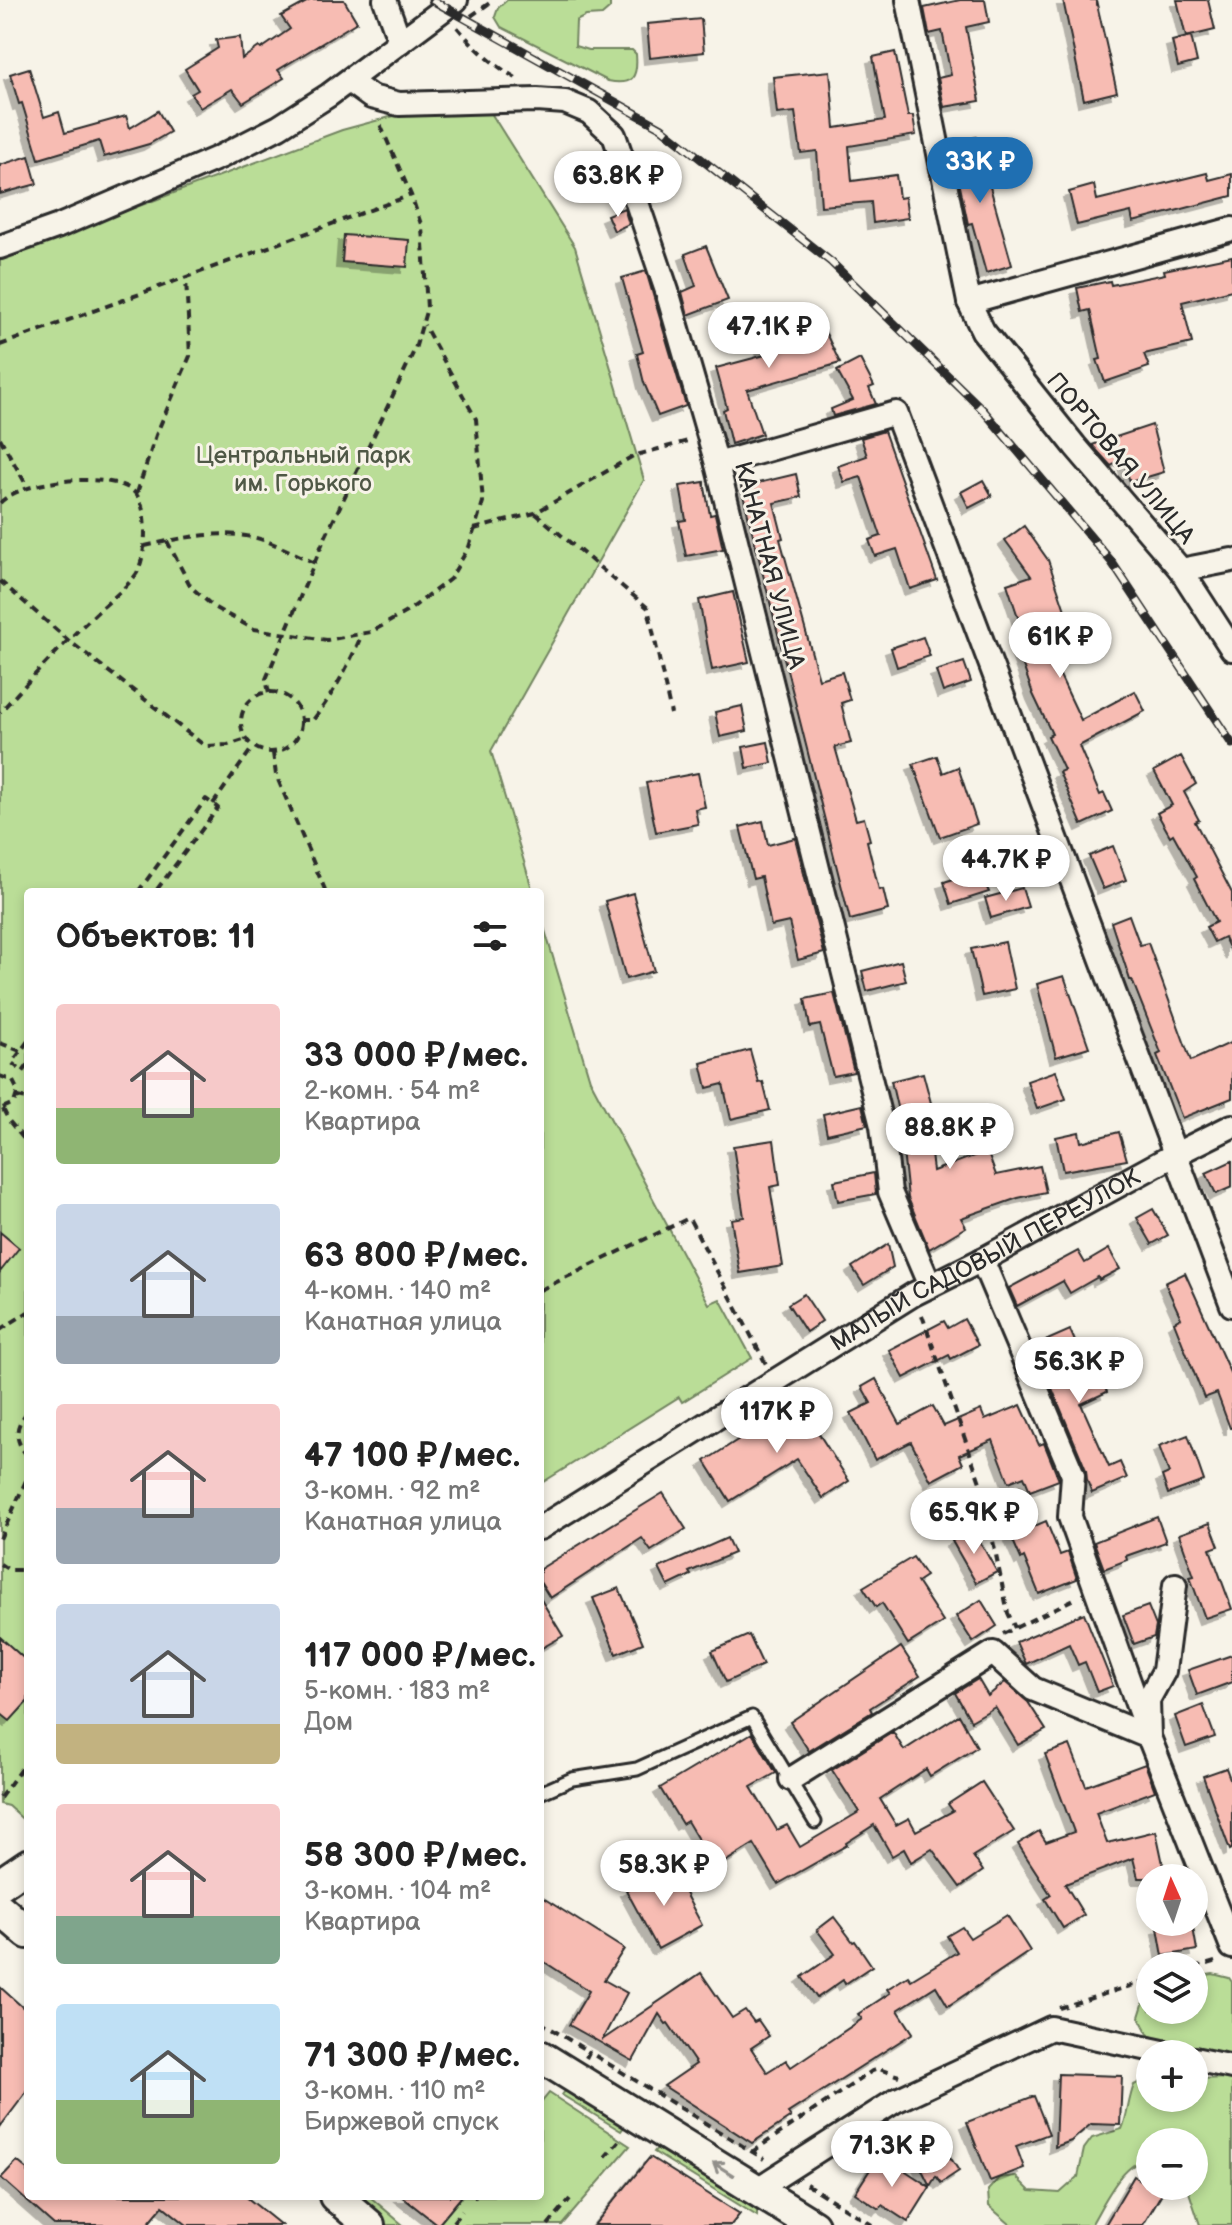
<!DOCTYPE html>
<html lang="ru">
<meta charset="utf-8">
<style>
:root{--surface:#fff;--page:#f6f6f6;--text:#222;--muted:#767676;--accent:#1f6fb2}
body{margin:0;font-family:"Balsamiq Sans",sans-serif;background:var(--page);color:var(--text);height:100vh;display:flex;flex-direction:column;font-size:30px;white-space:nowrap}
*{box-sizing:border-box;margin:0}
p{font-size:26px;color:var(--muted)}
.icon{flex:none;width:44px;height:44px;fill:none;stroke:currentColor;stroke-width:2;stroke-linecap:round;stroke-linejoin:round}
.map{position:relative;flex:1;overflow:hidden}
.details{position:absolute;left:24px;top:888px;width:520px;height:1312px;display:flex;flex-direction:column;background:var(--surface);border-radius:8px;box-shadow:0 4px 12px #0003}
.details>*{flex:none}
.needle{width:52px;rotate:357deg}
.fabs{position:absolute;left:1136px;top:1864px;display:grid;gap:16px}
.fabs a{display:grid;place-items:center;width:72px;height:72px;border-radius:50%;background:var(--surface);box-shadow:0 4px 12px #0003;font-size:40px}
.price{position:absolute;translate:-50% -68px;padding:0 18px;border-radius:28px;background:#fff;color:#222;font-size:26px;line-height:52px;filter:drop-shadow(0 2px 4px #0008)}
.price::after{content:'';position:absolute;left:50%;top:48px;width:24px;height:18px;margin-left:-12px;background:inherit;clip-path:polygon(0 0,100% 0,50% 100%)}
.price.active{background:var(--accent);color:#fff}
ul{padding:0;list-style:none}
li{display:flex;align-items:center;gap:24px;height:200px;padding:0 32px}
li span{display:grid;place-items:center;flex:none;width:224px;height:160px;border-radius:8px;color:#555}
li>.icon{margin-inline-start:auto}
span .icon{width:96px;height:96px;fill:#fffc;stroke-width:1}
li b{font-size:34px}
h2{display:flex;justify-content:space-between;align-items:center;height:96px;padding:0 32px;font-size:34px}
.map>svg:first-child{display:block}
</style>
<div class="map">
<svg width="1232" height="2225" viewBox="0 0 1232 2225">
<defs>
<filter id="shadow"><feDropShadow dx="-6" dy="6" stdDeviation="0" flood-color="#0004"/></filter>
</defs>
<rect width="100%" height="100%" fill="#f7f3e8"/>
<filter id="ink" filterUnits="userSpaceOnUse"><feTurbulence type="fractalNoise" baseFrequency=".0125" numOctaves="2"/><feDisplacementMap in="SourceGraphic" scale="16" xChannelSelector="R" yChannelSelector="G"/><feConvolveMatrix kernelMatrix="1 2 1 2 8 2 1 2 1" color-interpolation-filters="sRGB"/></filter>
<g filter="url(#ink)">
<g fill="#badd97" stroke="#728461" stroke-width="2">
<path d="M507 0H610V8L602 15 586 16 576 21 575 46 588 50H632L636 54C638 77 633 86 608 81L501 27 495 17 498 8Z"/>
<polygon points="486,105 575,247 644,480 491,751 533,892 28,892 28,1824 8,1806 0,1804 0,258 342,130 405,113"/>
<polygon points="540,914 590,1080 709,1304 720,1299 752,1358 682,1402 679,1397 540,1484"/>
<polygon points="1213,1974 1229,1978 1232,1982 1232,2053 1166,2045 1148,2034 1139,2017 1144,2001 1150,1996 1150,2010 1194,2010 1194,1977"/>
<path d="M1148 2078H1150V2098H1194V2079L1232 2078V2225H1200L1187 2186H1194V2142H1150V2160C1124 2158 1103 2205 1091 2225H1011L989 2206 988 2190 999 2178 1015 2176 1030 2191 1060 2193 1078 2177 1084 2149 1092 2138 1122 2129C1128 2115 1128 2100 1134 2085Z"/>
<polygon points="565,2091 624,2127 621,2131 562,2095"/>
<polygon points="549,2093 630,2146 562,2225 438,2225 462,2196 540,2196 540,2104"/>
<polygon points="657,2148 757,2210 757,2216 654,2152"/>
<polygon points="352,2196 369,2196 403,2225 386,2225"/>
</g>
<g fill="#f7bcb3" stroke="#2b2b2b" stroke-width="2" filter="url(#shadow)">
<polygon points="310,0 344,0 357,22 278,70 284,78 243,103 232,89 200,108 191,94 198,90 185,69 218,48 216,40 240,37 242,59 259,47 261,49 290,29 281,16"/>
<polygon points="960,0 985,0 989,22 966,27 980,101 944,107 938,78 951,75 942,31 929,34 924,8"/>
<polygon points="1063,0 1096,0 1117,92 1084,100"/>
<polygon points="1177,0 1208,0 1215,30 1186,37"/>
<polygon points="701,19 704,52 650,58 647,24"/>
<polygon points="1191,36 1197,62 1178,67 1172,41"/>
<polygon points="895,52 908,116 913,116 916,135 849,146 852,181 896,175 899,198 905,197 908,218 873,223 871,202 821,206 817,151 801,153 795,112 777,114 773,77 830,71 835,128 885,120 873,57"/>
<polygon points="29,68 44,117 59,112 65,133 126,116 130,128 158,111 170,132 149,144 104,157 99,141 39,159 22,103 19,104 10,74"/>
<polygon points="976,137 1012,265 986,273 972,223 968,224 951,144"/>
<polygon points="29,156 37,184 0,194 0,165"/>
<polygon points="1207,173 1209,180 1232,174 1232,196 1133,222 1131,212 1077,225 1069,192 1094,185 1097,200"/>
<polygon points="624,208 629,224 614,231 607,215"/>
<polygon points="344,235 409,240 407,267 342,262"/>
<polygon points="706,246 728,300 688,315 682,292 696,286 685,254"/>
<polygon points="1232,256 1232,290 1182,302 1192,343 1144,354 1149,367 1105,382 1097,360 1101,359 1090,310 1082,312 1077,288 1110,281 1111,285 1165,274 1164,270"/>
<polygon points="646,271 686,406 658,416 644,383 637,354 643,352 622,278"/>
<polygon points="776,308 790,343 823,327 840,363 747,390 762,434 731,444 723,410 727,408 716,368 765,355 750,319"/>
<polygon points="860,359 874,386 869,388 876,404 833,416 831,409 853,400 837,371"/>
<polygon points="1152,425 1164,472 1130,482 1123,459 1111,466 1092,445"/>
<polygon points="884,431 937,580 910,589 897,549 875,556 869,540 881,536 861,477 844,482 838,466 867,456 861,438"/>
<polygon points="796,474 801,497 774,503 783,538 780,539 819,679 842,672 850,700 841,703 851,743 835,747 856,820 864,818 870,840 867,841 879,890 883,889 888,910 850,920 741,487"/>
<polygon points="983,480 992,496 969,508 961,492"/>
<polygon points="704,482 710,515 715,514 723,549 686,556 679,521 686,520 680,486"/>
<polygon points="1024,526 1048,560 1065,610 1044,617 1061,666 1056,667 1081,720 1135,691 1145,711 1079,746 1100,795 1104,793 1112,811 1082,825 1059,772 1064,770 1048,736 1052,734 1033,694 1018,651 1028,647 1007,584 1031,576 1005,540"/>
<polygon points="733,592 749,662 712,670 699,600"/>
<polygon points="923,637 930,656 897,667 891,648"/>
<polygon points="964,662 971,682 943,692 936,671"/>
<polygon points="742,706 747,731 720,737 715,712"/>
<polygon points="768,742 772,763 747,768 743,747"/>
<polygon points="937,756 943,773 958,767 977,824 940,837 913,764"/>
<polygon points="1181,756 1196,784 1184,792 1199,820 1195,822 1232,893 1232,954 1224,937 1214,942 1206,927 1216,922 1194,879 1197,877 1173,834 1170,836 1157,813 1172,805 1154,771"/>
<polygon points="698,773 705,807 695,809 698,824 656,832 646,783"/>
<polygon points="763,821 768,845 795,838 824,953 798,960 789,922 771,926 761,877 753,879 740,827"/>
<polygon points="1113,846 1126,880 1103,889 1089,856"/>
<polygon points="979,871 989,892 951,904 944,882"/>
<polygon points="1022,888 1028,907 991,918 985,898"/>
<polygon points="633,893 654,971 626,979 605,901"/>
<polygon points="1129,915 1140,945 1148,943 1191,1061 1232,1042 1232,1098 1182,1118 1157,1055 1161,1053 1132,980 1130,980 1111,922"/>
<polygon points="1005,942 1015,989 982,996 971,949"/>
<polygon points="901,961 906,981 867,991 862,971"/>
<polygon points="1064,976 1089,1047 1056,1057 1037,984"/>
<polygon points="834,993 854,1072 833,1076 820,1025 810,1027 805,999"/>
<polygon points="750,1050 759,1083 763,1082 770,1110 731,1119 723,1084 707,1088 701,1063"/>
<polygon points="1056,1071 1066,1099 1037,1109 1027,1081"/>
<polygon points="923,1073 939,1133 929,1136 933,1171 987,1151 996,1175 1040,1166 1046,1192 1018,1198 961,1218 966,1227 929,1249 908,1198 903,1151 907,1150 891,1081"/>
<polygon points="862,1105 867,1125 827,1134 823,1114"/>
<polygon points="1079,1132 1081,1142 1119,1132 1127,1160 1063,1171 1056,1137"/>
<polygon points="774,1140 780,1185 770,1187 783,1266 740,1273 731,1219 744,1217 733,1146"/>
<polygon points="1232,1161 1232,1187 1216,1194 1206,1173"/>
<polygon points="874,1173 876,1194 838,1201 834,1181"/>
<polygon points="1153,1209 1168,1235 1152,1244 1137,1218"/>
<polygon points="0,1232 19,1248 0,1272"/>
<polygon points="888,1244 893,1267 864,1285 852,1267"/>
<polygon points="1109,1249 1120,1269 1099,1280 1098,1277 1070,1293 1063,1281 1017,1306 1009,1288 1078,1251 1085,1263"/>
<polygon points="1185,1273 1232,1377 1232,1428 1230,1428 1217,1393 1204,1398 1174,1322 1181,1318 1165,1283"/>
<polygon points="804,1294 822,1321 806,1332 788,1304"/>
<polygon points="964,1319 978,1345 951,1359 949,1355 904,1378 889,1350 944,1321 948,1328"/>
<polygon points="1070,1330 1087,1368 1095,1364 1107,1392 1081,1404 1109,1467 1120,1462 1127,1478 1092,1493 1087,1480 1086,1470 1051,1386 1054,1385 1036,1345"/>
<polygon points="876,1379 900,1424 933,1406 944,1426 981,1410 985,1420 1021,1405 1039,1445 1044,1443 1059,1480 1030,1491 1024,1476 1009,1482 993,1440 959,1455 963,1464 931,1481 911,1442 875,1460 851,1413 871,1403 862,1387"/>
<polygon points="798,1401 849,1481 823,1498 797,1459 730,1501 705,1461"/>
<polygon points="1188,1435 1204,1481 1168,1494 1162,1476 1169,1473 1159,1446"/>
<polygon points="663,1493 686,1529 651,1551 642,1538 550,1598 540,1582 540,1569"/>
<polygon points="1157,1517 1166,1542 1126,1556 1127,1560 1104,1569 1094,1542"/>
<polygon points="1046,1521 1060,1555 1068,1552 1077,1579 1039,1594 1024,1557 1021,1559 1011,1536"/>
<polygon points="1210,1523 1219,1546 1210,1549 1232,1609 1205,1618 1190,1577 1194,1576 1179,1534"/>
<polygon points="973,1529 997,1572 976,1583 952,1541"/>
<polygon points="727,1538 734,1553 689,1572 691,1575 668,1586 659,1568"/>
<polygon points="913,1557 926,1576 917,1582 943,1622 908,1644 882,1603 876,1607 863,1587"/>
<polygon points="619,1588 643,1643 616,1654 593,1598"/>
<polygon points="540,1598 563,1636 540,1649"/>
<polygon points="981,1600 997,1626 973,1642 956,1616"/>
<polygon points="1148,1606 1156,1626 1154,1637 1134,1644 1123,1615"/>
<polygon points="1084,1613 1113,1686 1097,1692 1085,1662 1078,1665 1069,1644 1026,1664 1016,1642"/>
<polygon points="749,1635 763,1665 726,1682 712,1651"/>
<polygon points="0,1637 28,1662 28,1701 10,1721 0,1713"/>
<polygon points="901,1647 920,1676 870,1708 872,1712 809,1751 790,1722"/>
<polygon points="1232,1655 1232,1682 1197,1695 1188,1670"/>
<polygon points="978,1679 988,1696 1005,1682 1028,1702 1046,1730 1018,1745 995,1707 971,1721 955,1693"/>
<polygon points="1203,1705 1215,1737 1186,1747 1175,1716"/>
<polygon points="959,1715 977,1747 930,1776 926,1769 880,1799 896,1825 909,1818 916,1831 953,1811 948,1804 982,1782 1014,1831 973,1856 983,1871 960,1887 932,1849 911,1862 904,1849 892,1856 874,1825 846,1843 847,1845 778,1884 754,1844 715,1868 687,1821 682,1824 660,1788 752,1733 776,1773 751,1787 777,1830 787,1825 800,1847 859,1812 832,1770 893,1732 904,1750"/>
<polygon points="1070,1745 1086,1786 1145,1764 1155,1791 1096,1813 1107,1843 1156,1831 1166,1878 1138,1878 1133,1858 1065,1884 1084,1915 1063,1928 1045,1899 1051,1895 1018,1844 1039,1831 1046,1842 1074,1832 1045,1754"/>
<polygon points="1226,1768 1232,1784 1232,1849 1230,1850 1203,1776"/>
<polygon points="671,1867 702,1925 658,1949 626,1890"/>
<polygon points="540,1896 624,1949 604,1980 627,1993 602,2040 701,1973 732,2018 745,2010 754,2022 758,2020 769,2036 751,2048 767,2072 786,2060 791,2067 862,2019 858,2014 890,1993 887,1989 908,1976 911,1980 957,1952 947,1936 962,1927 970,1938 1007,1915 1030,1951 948,2006 936,1986 898,2010 913,2033 788,2113 791,2117 752,2143 664,2086 696,2064 668,2023 666,2024 659,2014 633,2061 569,2025 589,1991 540,1959"/>
<polygon points="834,1917 853,1942 855,1941 872,1966 845,1984 843,1980 817,1998 802,1977 835,1954 817,1930"/>
<polygon points="1192,1922 1197,1950 1163,1956 1158,1928"/>
<polygon points="0,1987 28,2012 28,2090 0,2127"/>
<polygon points="1058,2074 1122,2076 1120,2125 1091,2124 1071,2141 1055,2147"/>
<polygon points="1034,2096 1049,2134 1016,2146 1024,2168 990,2181 967,2122"/>
<polygon points="932,2130 947,2159 950,2157 959,2171 941,2183 936,2176 930,2186 908,2142"/>
<polygon points="880,2154 930,2187 908,2222 882,2205 879,2209 855,2193"/>
<polygon points="650,2157 740,2214 731,2225 594,2225"/>
<polygon points="17,2161 28,2170 28,2196 245,2196 281,2225 187,2225 163,2206 147,2225 54,2225 1,2178"/>
<polygon points="1134,2176 1162,2193 1143,2225 1105,2225"/>
<polygon points="401,2196 462,2196 438,2225"/>
</g>
<g fill="none" stroke-linecap="round" stroke-linejoin="round">
<g stroke="#2b2b2b" stroke-width="17">
<polyline id="service" points="540,1793 572,1779 637,1769 752,1717 815,1822"/>
</g>
<g stroke="#2b2b2b" stroke-width="28">
<g id="minor">
<polyline points="385,0 400,42"/>
<polyline points="908,0 969,302 983,331 1075,446 1181,570 1232,649"/>
<polyline points="349,81 371,97 399,104 537,100 565,102 589,112 614,135 667,291 717,464 882,1126 890,1192 930,1286"/>
<polyline points="0,247 59,226 220,157 279,127 329,95 456,0"/>
<polyline points="969,302 1232,229"/>
<polyline points="717,464 896,413 1232,1305"/>
<polyline points="1181,570 1232,560"/>
<polyline points="982,1260 1073,1475 1070,1517 1149,1737 1232,1947"/>
<path id="s1" d="M540 1528 914 1294 982 1260 1174 1155 1232 1126"/>
<polyline points="791,1779 993,1653 1033,1689 1149,1737 1148,1700 1164,1671 1175,1585"/>
<polyline points="1194,2059 1232,2067"/>
<polyline points="756,2190 895,2101 1051,2028 1172,2054"/>
</g>
</g>
<g stroke="#2b2b2b" stroke-width="36">
<g id="secondary">
<polyline points="0,1884 28,1865"/>
<polyline points="0,1909 28,1933"/>
<polyline points="540,2056 813,2225"/>
<polyline points="335,2196 369,2225"/>
</g>
</g>
<g stroke="#2b2b2b" stroke-width="4" stroke-dasharray="8 6" stroke-linecap="butt">
<polyline points="471,16 494,0"/>
<path d="M457 27C475 48 492 64 516 78"/>
<polyline points="0,345 411,195"/>
<polyline points="0,438 28,488"/>
<polyline points="137,493 156,435 190,356 186,278"/>
<path d="M0 503C21 480 110 471 133 491 144 500 144 518 145 531 145 545 143 560 137 573 128 587 102 607 89 620 58 649 29 681 0 712"/>
<polyline points="535,513 648,608 671,714"/>
<polyline points="474,529 535,513 633,456 688,441"/>
<polyline points="167,541 191,587 215,608 254,629 327,640 371,632 408,611 450,579 469,547 483,502 476,419 424,325"/>
<path d="M145 546C185 537 229 527 269 542 284 548 300 556 315 563"/>
<polyline points="0,581 68,640 205,746 228,745 246,739"/>
<circle cx="271" cy="722" r="30"/>
<polyline points="269,693 266,679 323,542 415,349 427,308 422,227 411,195 379,122"/>
<path d="M300 720H313C334 693 349 665 362 634"/>
<polyline points="273,753 276,775 326,892"/>
<polyline points="213,804 253,747"/>
<polyline points="138,892 206,799 218,808 155,892"/>
<polyline points="28,1041 12,1063 23,1072 28,1065"/>
<polyline points="0,1043 20,1051"/>
<polyline points="0,1076 13,1081 18,1091 14,1103 0,1109"/>
<polyline points="17,1097 28,1099"/>
<polyline points="3,1109 9,1121 28,1144"/>
<polyline points="540,1290 689,1218 766,1364"/>
<polyline points="922,1315 982,1488 1008,1613 1015,1628"/>
<polyline points="0,1330 28,1312"/>
<path d="M28 1412C14 1425 14 1442 28 1456"/>
<polyline points="0,1539 28,1476"/>
<polyline points="0,1564 9,1570 28,1570"/>
<polyline points="1003,1634 1078,1597"/>
<polyline points="0,1798 28,1759"/>
<polyline points="1194,1968 1218,1961"/>
<polyline points="1059,2008 1150,1980"/>
<polyline points="540,2022 589,2052"/>
<polyline points="586,2058 589,2052 764,2159"/>
<polyline points="752,2152 872,2071 879,2069 899,2076"/>
<polyline points="605,2157 619,2141"/>
<polyline points="806,2184 872,2225"/>
<polyline points="474,2198 475,2196"/>
<polyline points="453,2222 462,2211"/>
<polyline points="548,2225 570,2199"/>
</g>
<use href="#service" stroke="#f7f3e8" stroke-width="11"/>
<use href="#minor" stroke="#f7f3e8" stroke-width="22"/>
<use href="#secondary" stroke="#f7f3e8" stroke-width="30"/>
<g stroke="#2b2b2b" stroke-width="9">
<polyline id="rail" points="432,0 662,128 831,262 983,410 1111,561 1232,744"/>
</g>
<use href="#rail" stroke="#f7f3e8" stroke-width="6" stroke-dasharray="18" stroke-linecap="butt"/>
</g>
<defs><path id="oneway-shaft" d="M-6 0H5M1.5-3L5.5 0L1.5 3" fill="none" stroke-width="1.6" stroke-linecap="round" stroke-linejoin="round" transform="scale(2)"/></defs>
<use stroke="#918f8a" href="#oneway-shaft" transform="translate(723 2169) rotate(-148)"/>
</g>
<g text-anchor="middle" stroke-width="6" stroke-linejoin="round" paint-order="stroke">
<g font-size="24" fill="#4f5846" stroke="#f7f3e8">
<text x="303" y="463">Центральный парк<tspan x="303" dy="28">им. Горького</tspan></text>
</g>
<g font-size="24" fill="#2b2b2b" stroke="#f7f3e8">
<text transform="translate(1121 458) rotate(50)" y="8">ПОРТОВАЯ УЛИЦА</text>
<text transform="translate(770 565) rotate(75)" y="8">КАНАТНАЯ УЛИЦА</text>
<text dy="8" stroke="none"><textPath href="#s1" startOffset="520">МАЛЫЙ САДОВЫЙ ПЕРЕУЛОК</textPath></text>
</g>
</g>
</svg>
<div class="fabs">
<a><svg class="needle" viewBox="-14 -14 28 28"><path d="M0-13l5 13h-10z" fill="#e53935"/><path d="M0 13l5-13h-10z" fill="#767676"/></svg></a>
<a><svg class="icon" aria-label="layers" viewBox="0 0 24 24"><path d="M12 4l9 5-9 5-9-5zM3 14l9 5 9-5"/></svg></a>
<a>+</a>
<a>−</a>
</div>
<b class="price active" style="left:980px;top:205px">33K ₽</b>
<b class="price" style="left:618px;top:219px">63.8K ₽</b>
<b class="price" style="left:769px;top:370px">47.1K ₽</b>
<b class="price" style="left:1060px;top:680px">61K ₽</b>
<b class="price" style="left:1006px;top:903px">44.7K ₽</b>
<b class="price" style="left:950px;top:1171px">88.8K ₽</b>
<b class="price" style="left:1079px;top:1405px">56.3K ₽</b>
<b class="price" style="left:777px;top:1455px">117K ₽</b>
<b class="price" style="left:974px;top:1556px">65.9K ₽</b>
<b class="price" style="left:664px;top:1908px">58.3K ₽</b>
<b class="price" style="left:892px;top:2189px">71.3K ₽</b>
<section class="details">
<h2>Объектов: 11<svg class="icon" aria-label="filters" viewBox="0 0 24 24"><path d="M4 7h16M4 17h16"/><circle cx="9" cy="7" r="2"/><circle cx="15" cy="17" r="2"/></svg></h2>
<ul>
<li><span style="background:linear-gradient(#f6c9c9 65%,#8fb573 0)"><svg class="icon" aria-label="home" viewBox="0 0 24 24"><path d="M3 11l9-7 9 7M6 9v11h12V9"/></svg></span><div><b>33 000 ₽/мес.</b><p>2-комн. · 54 m²</p><p>Квартира</p></div></li>
<li><span style="background:linear-gradient(#c9d6e8 70%,#9aa5b1 0)"><svg class="icon" aria-label="home" viewBox="0 0 24 24"><path d="M3 11l9-7 9 7M6 9v11h12V9"/></svg></span><div><b>63 800 ₽/мес.</b><p>4-комн. · 140 m²</p><p>Канатная улица</p></div></li>
<li><span style="background:linear-gradient(#f6c9c9 65%,#9aa5b1 0)"><svg class="icon" aria-label="home" viewBox="0 0 24 24"><path d="M3 11l9-7 9 7M6 9v11h12V9"/></svg></span><div><b>47 100 ₽/мес.</b><p>3-комн. · 92 m²</p><p>Канатная улица</p></div></li>
<li><span style="background:linear-gradient(#c9d6e8 75%,#c2b280 0)"><svg class="icon" aria-label="home" viewBox="0 0 24 24"><path d="M3 11l9-7 9 7M6 9v11h12V9"/></svg></span><div><b>117 000 ₽/мес.</b><p>5-комн. · 183 m²</p><p>Дом</p></div></li>
<li><span style="background:linear-gradient(#f6c9c9 70%,#7fa58c 0)"><svg class="icon" aria-label="home" viewBox="0 0 24 24"><path d="M3 11l9-7 9 7M6 9v11h12V9"/></svg></span><div><b>58 300 ₽/мес.</b><p>3-комн. · 104 m²</p><p>Квартира</p></div></li>
<li><span style="background:linear-gradient(#bfe0f5 60%,#8fb573 0)"><svg class="icon" aria-label="home" viewBox="0 0 24 24"><path d="M3 11l9-7 9 7M6 9v11h12V9"/></svg></span><div><b>71 300 ₽/мес.</b><p>3-комн. · 110 m²</p><p>Биржевой спуск</p></div></li>
</ul>
</section>
</div>
